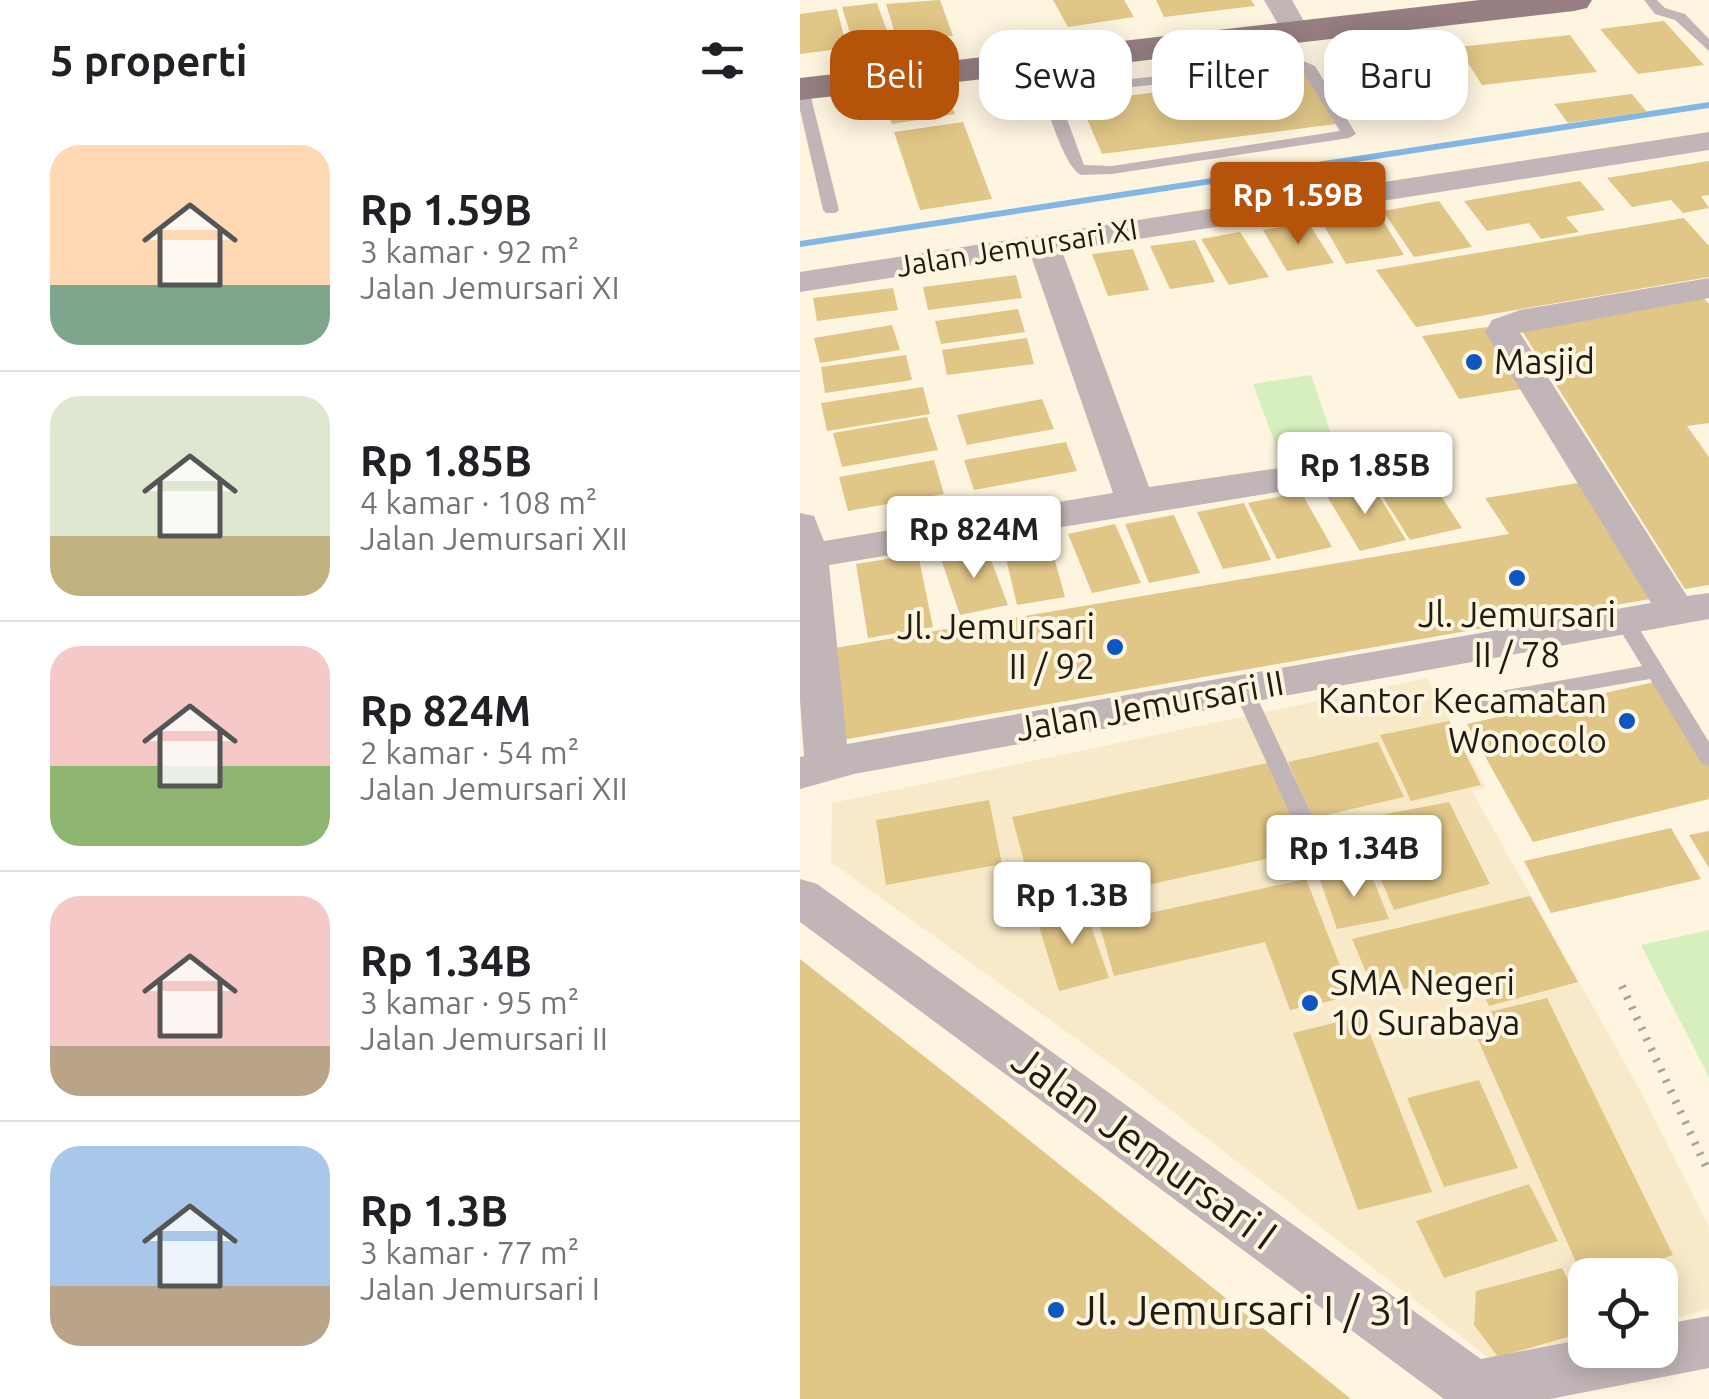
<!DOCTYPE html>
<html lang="id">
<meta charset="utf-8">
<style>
:root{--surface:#fff;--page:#f2f2f2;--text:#202124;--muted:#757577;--line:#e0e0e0;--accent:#b45309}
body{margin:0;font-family:Ubuntu,sans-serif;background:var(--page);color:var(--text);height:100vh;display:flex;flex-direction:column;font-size:38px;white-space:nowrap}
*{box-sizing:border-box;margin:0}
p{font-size:32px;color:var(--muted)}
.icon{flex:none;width:55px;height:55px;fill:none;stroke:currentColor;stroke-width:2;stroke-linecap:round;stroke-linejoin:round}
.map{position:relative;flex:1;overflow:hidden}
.side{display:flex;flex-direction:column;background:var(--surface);width:800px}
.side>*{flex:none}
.hud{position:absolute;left:30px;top:30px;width:728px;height:90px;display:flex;gap:20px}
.tools{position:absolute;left:768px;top:1258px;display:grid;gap:20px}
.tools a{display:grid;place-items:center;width:110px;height:110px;border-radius:20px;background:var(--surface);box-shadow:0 5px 25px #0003;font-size:50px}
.price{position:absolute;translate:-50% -85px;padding:0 22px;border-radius:10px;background:#fff;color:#222;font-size:32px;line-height:65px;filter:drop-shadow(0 2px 5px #0008)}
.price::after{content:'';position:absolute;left:50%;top:60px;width:30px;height:22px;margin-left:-15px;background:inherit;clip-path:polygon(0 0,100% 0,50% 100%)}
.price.selected{background:var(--accent);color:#fff}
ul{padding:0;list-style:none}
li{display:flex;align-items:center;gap:30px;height:250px;padding:0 50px}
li+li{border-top:2px solid var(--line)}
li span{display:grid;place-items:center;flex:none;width:280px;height:200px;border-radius:30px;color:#555}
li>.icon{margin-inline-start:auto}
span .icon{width:120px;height:120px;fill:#fffc;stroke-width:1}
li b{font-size:42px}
h2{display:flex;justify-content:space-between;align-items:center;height:120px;padding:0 50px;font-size:42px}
.tag{padding:0 35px;border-radius:30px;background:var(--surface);box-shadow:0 5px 25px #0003;font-size:35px;line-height:90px}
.tag.selected{background:var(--accent);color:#fff}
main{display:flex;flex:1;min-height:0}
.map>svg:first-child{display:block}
</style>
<main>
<section class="side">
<h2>5 properti<svg class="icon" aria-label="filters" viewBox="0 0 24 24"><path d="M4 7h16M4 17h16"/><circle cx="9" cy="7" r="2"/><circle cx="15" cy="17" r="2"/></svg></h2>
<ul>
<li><span style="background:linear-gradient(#ffd9b3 70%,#7fa58c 0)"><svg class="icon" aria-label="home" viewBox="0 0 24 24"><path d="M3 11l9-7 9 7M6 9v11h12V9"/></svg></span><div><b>Rp 1.59B</b><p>3 kamar · 92 m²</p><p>Jalan Jemursari XI</p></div></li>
<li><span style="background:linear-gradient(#dfe7d0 70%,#c2b280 0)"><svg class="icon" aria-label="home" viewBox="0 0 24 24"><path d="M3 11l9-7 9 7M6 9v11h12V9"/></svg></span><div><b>Rp 1.85B</b><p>4 kamar · 108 m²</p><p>Jalan Jemursari XII</p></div></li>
<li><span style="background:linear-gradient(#f6c9c9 60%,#8fb573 0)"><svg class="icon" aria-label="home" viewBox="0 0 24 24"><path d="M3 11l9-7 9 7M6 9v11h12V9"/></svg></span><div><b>Rp 824M</b><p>2 kamar · 54 m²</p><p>Jalan Jemursari XII</p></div></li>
<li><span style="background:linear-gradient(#f6c9c9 75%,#b9a48a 0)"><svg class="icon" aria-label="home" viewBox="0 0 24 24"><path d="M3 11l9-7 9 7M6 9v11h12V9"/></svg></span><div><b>Rp 1.34B</b><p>3 kamar · 95 m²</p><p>Jalan Jemursari II</p></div></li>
<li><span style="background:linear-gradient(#a9c7e8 70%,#b9a48a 0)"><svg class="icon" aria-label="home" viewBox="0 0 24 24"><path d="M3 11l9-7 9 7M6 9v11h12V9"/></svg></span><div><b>Rp 1.3B</b><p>3 kamar · 77 m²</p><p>Jalan Jemursari I</p></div></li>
</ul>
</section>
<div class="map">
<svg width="909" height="1399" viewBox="0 0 909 1399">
<rect width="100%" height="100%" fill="#fef5e0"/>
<polygon fill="#f8eac9" points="627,678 686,788 672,791 841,1092 909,1227 909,1309 860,1322 860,1275 785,1275 785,1344 690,1359 318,1069 31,862 32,803"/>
<g fill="#d6efbc">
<polygon points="511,375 535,445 478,451 453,384"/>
<polygon points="909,930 909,1077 841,945"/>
</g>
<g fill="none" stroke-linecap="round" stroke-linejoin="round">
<polygon fill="#82b6e4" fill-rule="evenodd" points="909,102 909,108 0,247 0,241"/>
</g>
<g fill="#e0c687">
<polygon points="140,0 153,36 98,43 86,4"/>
<polygon points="253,0 324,0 334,17 268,27"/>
<polygon points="356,0 451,0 455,6 364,17"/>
<polygon points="77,3 91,42 54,46 42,7"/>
<polygon points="37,9 47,48 0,54 0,14"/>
<polygon points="864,21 904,65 838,74 800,29"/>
<polygon points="770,35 797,72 682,85 658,47"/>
<polygon points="506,73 536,124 302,154 280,102"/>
<polygon points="141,82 155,114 92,124 78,92"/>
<polygon points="832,94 847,112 768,123 754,104"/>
<polygon points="163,122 192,199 120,210 94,132"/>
<polygon points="909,161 909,195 901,196 909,208 883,213 871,200 832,207 807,178"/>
<polygon points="780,181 805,210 766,217 779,232 741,239 729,223 687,231 664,201"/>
<polygon points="639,201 672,247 614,257 583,211"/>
<polygon points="577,211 604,255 546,264 521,220"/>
<polygon points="884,218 909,246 909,277 616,327 576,270"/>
<polygon points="508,222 534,263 487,271 463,230"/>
<polygon points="440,232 469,277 429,285 401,239"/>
<polygon points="395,240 415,282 370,289 350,246"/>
<polygon points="333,249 349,290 308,296 292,254"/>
<polygon points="216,275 222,298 128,310 123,287"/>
<polygon points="93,288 98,310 17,321 13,298"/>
<polygon points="900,294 909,304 909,423 887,426 909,457 909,585 885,589 719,326"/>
<polygon points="218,309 225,332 141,344 135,321"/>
<polygon points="92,325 100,350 20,363 14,338"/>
<polygon points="687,327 727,388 659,399 622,336"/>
<polygon points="227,338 234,364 147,375 142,350"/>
<polygon points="106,355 112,380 25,393 21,367"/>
<polygon points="123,387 130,414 27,431 21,403"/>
<polygon points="242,399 254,429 167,445 157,415"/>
<polygon points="127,417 138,450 42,467 33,433"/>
<polygon points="266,442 277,471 174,490 164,460"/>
<polygon points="134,460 144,494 48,511 39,477"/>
<polygon points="625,472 662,528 610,540 574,483"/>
<polygon points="571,483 606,540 560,551 525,493"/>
<polygon points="778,483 850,599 42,740 29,649 709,534 685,498"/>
<polygon points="501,492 532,547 477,559 448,503"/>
<polygon points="444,503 471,560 423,569 397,512"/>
<polygon points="374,515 400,573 349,583 325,524"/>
<polygon points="315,524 341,583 292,593 268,534"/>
<polygon points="249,539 265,597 217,605 203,546"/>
<polygon points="186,547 208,605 160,615 140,556"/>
<polygon points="118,554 133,627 68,638 56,564"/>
<polygon points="854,682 909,765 909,799 733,842 667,724"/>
<polygon points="649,721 681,785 611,801 580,735"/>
<polygon points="578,742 604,797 513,818 488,762"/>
<polygon points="472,762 508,850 237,909 212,817"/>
<polygon points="189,800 202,864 86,885 76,820"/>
<polygon points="649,802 690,884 594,910 576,868 545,872 529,825"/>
<polygon points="871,828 901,879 751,913 724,861"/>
<polygon points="909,831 909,868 889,835"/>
<polygon points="570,871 589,919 537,929 520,880"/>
<polygon points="506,879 552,996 490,1010 465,942 314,976 299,924"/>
<polygon points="730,896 778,982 689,1006 672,972 576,996 552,939"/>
<polygon points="283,903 309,978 259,991 235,914"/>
<polygon points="0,959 172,1094 551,1399 0,1399"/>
<polygon points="747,998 873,1255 812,1275 785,1275 785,1283 668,1017"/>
<polygon points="563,1016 632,1192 558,1210 493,1033"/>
<polygon points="679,1080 718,1168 644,1187 607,1098"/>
<polygon points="729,1184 758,1241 644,1278 616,1221"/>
<polygon points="762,1268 785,1315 785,1332 698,1357 674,1325 676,1291"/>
</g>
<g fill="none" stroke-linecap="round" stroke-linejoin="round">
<polyline stroke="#aaa392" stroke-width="8" stroke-dasharray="2.5 9" stroke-linecap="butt" points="822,986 909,1173"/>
<g fill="#c2b5b7" fill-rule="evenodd">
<polygon points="844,0 857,0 865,8 885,14 909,39 909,51 875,20 855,14"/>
<path d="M239 57 246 61 255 87 503 61 515 66 556 134 549 138 312 174 281 175C261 165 241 86 232 61ZM501 69 540 131 312 166 284 165 258 95Z"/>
<polygon points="0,85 9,89 39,210 36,213 26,213 23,210 0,110"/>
<polygon points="825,616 832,617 909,742 909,766 902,764 850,679 662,712 652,705 662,698 842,666 815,622"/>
<polygon points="443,682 453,689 533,860 530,866 514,866 511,860 433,689"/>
</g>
<g fill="#c2b5b7" fill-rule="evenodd">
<polygon points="464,0 492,0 510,32 506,38 486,38"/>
<polygon points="909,132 909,150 262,251 349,487 631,446 644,449 650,457 644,465 29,565 47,744 851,603 685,332 692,320 720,310 909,278 909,298 720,333 887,596 909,593 909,619 54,774 0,789 0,757 4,756 0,700 0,513 14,516 24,541 313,493 231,256 0,292 0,272"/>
<polygon points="0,879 17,884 681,1359 785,1339 785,1350 860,1350 860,1325 909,1316 909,1368 750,1399 644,1399 0,922"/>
</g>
<polygon fill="#967e82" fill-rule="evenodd" points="680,0 792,0 787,8 774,11 0,100 0,78"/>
</g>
<g fill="#0e56c0" stroke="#fef5e0" stroke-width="4">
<circle cx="674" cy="362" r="10"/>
<circle cx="717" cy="578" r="10"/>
<circle cx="315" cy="647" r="10"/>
<circle cx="827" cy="721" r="10"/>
<circle cx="510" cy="1003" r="10"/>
<circle cx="256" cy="1310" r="10"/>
</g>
<g text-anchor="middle" stroke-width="8" stroke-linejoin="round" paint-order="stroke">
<g font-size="30" fill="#1f1c12" stroke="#fef5e0">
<text transform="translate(217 248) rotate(-9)" y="10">Jalan Jemursari XI</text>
</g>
<g font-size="35" fill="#1f1c12" stroke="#fef5e0" text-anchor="start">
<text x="694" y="374">Masjid</text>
<text x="717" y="627" text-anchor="middle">Jl. Jemursari<tspan x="717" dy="40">II / 78</tspan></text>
<text x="295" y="639" text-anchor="end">Jl. Jemursari<tspan x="295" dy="40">II / 92</tspan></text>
<text x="807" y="713" text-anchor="end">Kantor Kecamatan<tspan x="807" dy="40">Wonocolo</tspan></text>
<text x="530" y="995">SMA Negeri<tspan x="530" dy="40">10 Surabaya</tspan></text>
</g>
<g font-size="35" fill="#1f1c12" stroke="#fef5e0">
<text transform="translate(350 706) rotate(-10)" y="12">Jalan Jemursari II</text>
</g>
<g font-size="42" fill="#1f1c12" stroke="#fef5e0">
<text transform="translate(345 1147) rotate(36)" y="15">Jalan Jemursari I</text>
</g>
<g font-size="42" fill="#1f1c12" stroke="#fef5e0" text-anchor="start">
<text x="276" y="1325">Jl. Jemursari I / 31</text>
</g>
</g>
</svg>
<div class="tools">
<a><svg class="icon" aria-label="locate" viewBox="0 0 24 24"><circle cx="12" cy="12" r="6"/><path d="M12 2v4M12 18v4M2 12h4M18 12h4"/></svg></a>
</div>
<b class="price selected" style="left:498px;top:247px">Rp 1.59B</b>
<b class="price" style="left:565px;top:517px">Rp 1.85B</b>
<b class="price" style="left:174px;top:581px">Rp 824M</b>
<b class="price" style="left:554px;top:900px">Rp 1.34B</b>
<b class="price" style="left:272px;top:947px">Rp 1.3B</b>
<div class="hud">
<a class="tag selected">Beli</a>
<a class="tag">Sewa</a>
<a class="tag">Filter</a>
<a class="tag">Baru</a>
</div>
</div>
</main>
